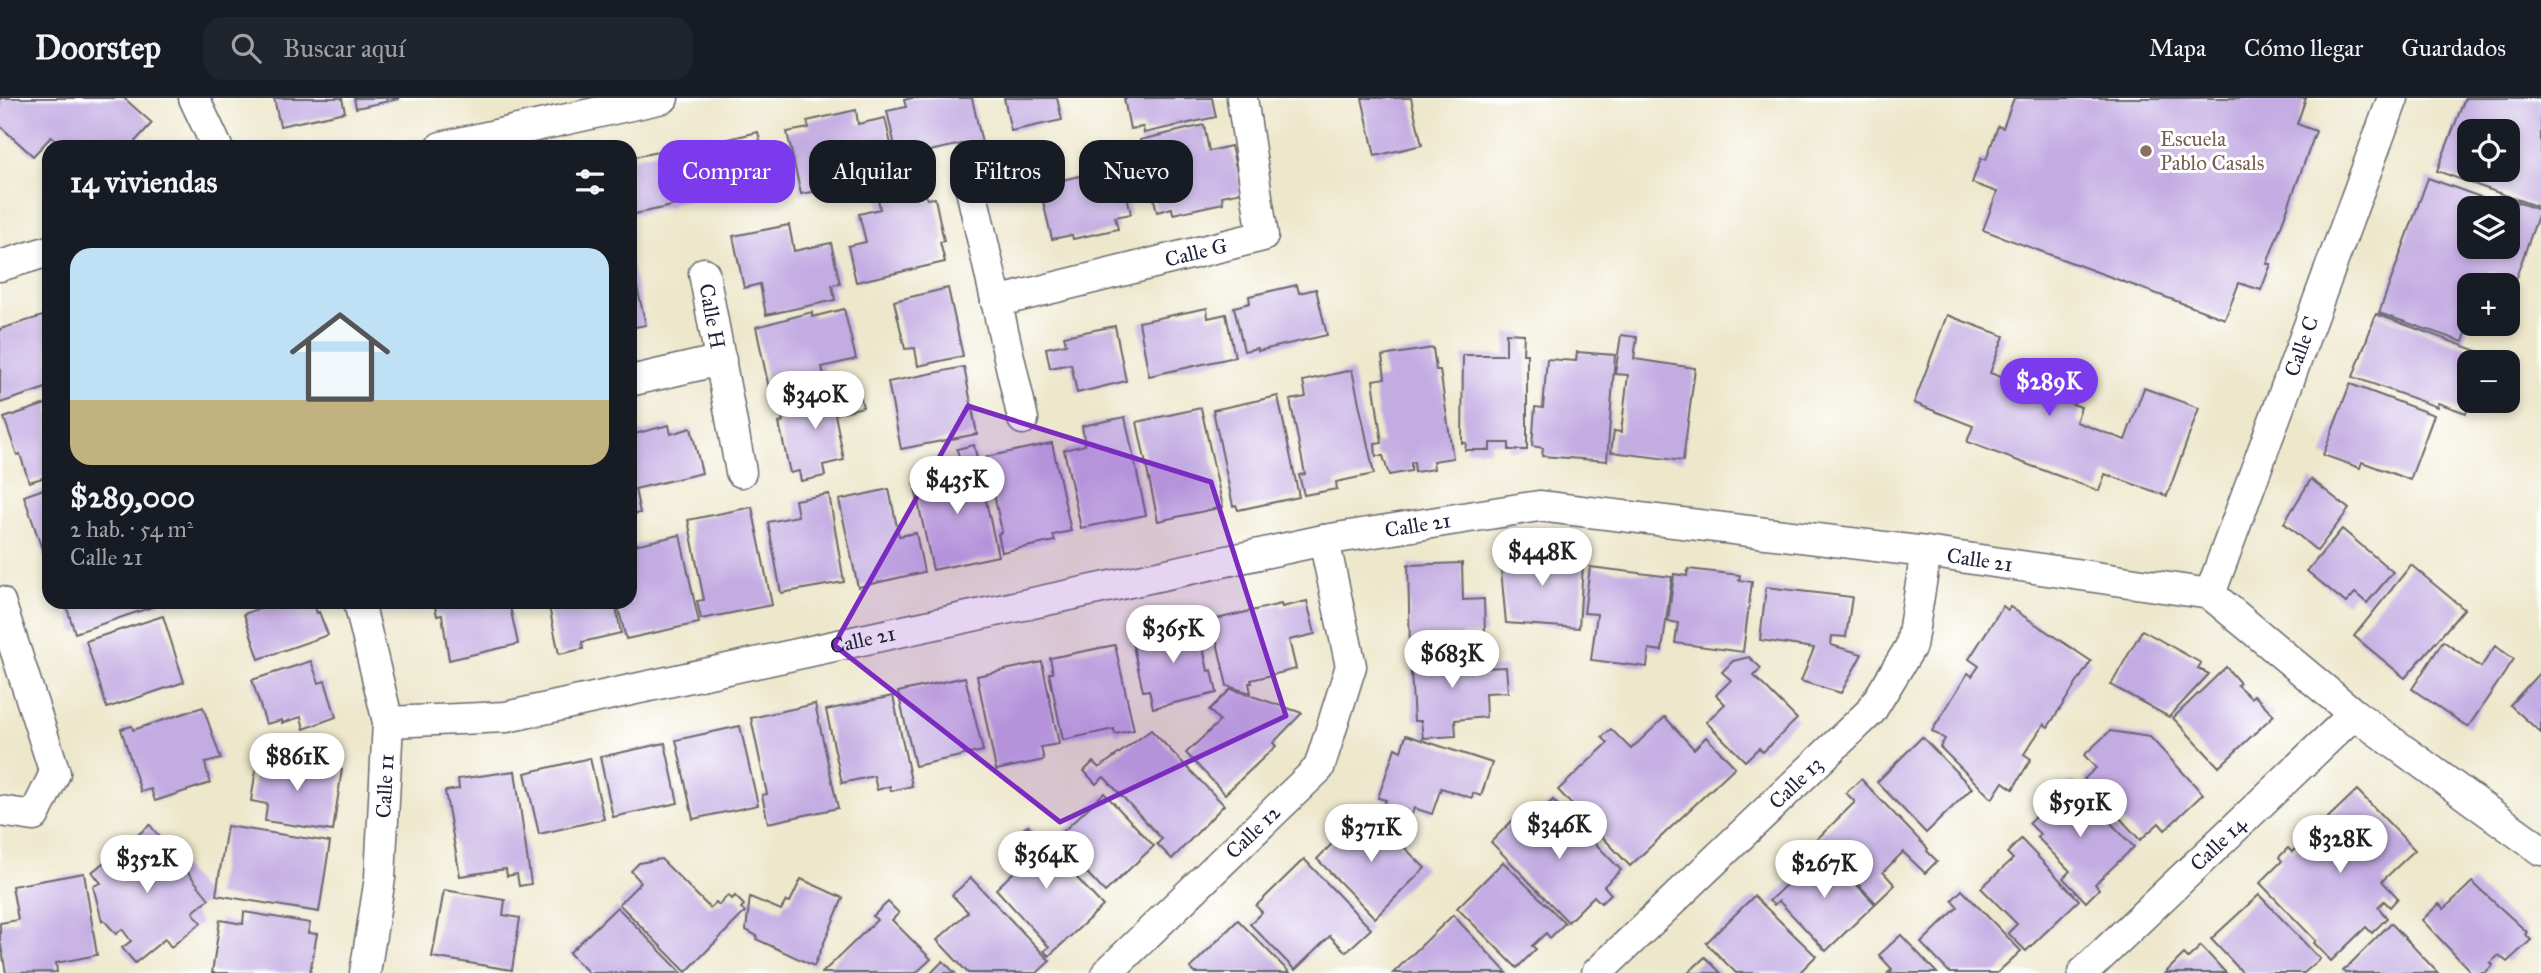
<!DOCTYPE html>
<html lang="es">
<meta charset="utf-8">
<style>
:root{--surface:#171b24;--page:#20242c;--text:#f1f3f6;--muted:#9ea1a6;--line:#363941;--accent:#7c3aed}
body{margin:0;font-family:"IM FELL Great Primer",serif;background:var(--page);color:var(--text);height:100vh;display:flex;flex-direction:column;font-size:26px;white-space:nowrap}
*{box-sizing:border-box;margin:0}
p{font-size:23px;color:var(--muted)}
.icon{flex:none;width:38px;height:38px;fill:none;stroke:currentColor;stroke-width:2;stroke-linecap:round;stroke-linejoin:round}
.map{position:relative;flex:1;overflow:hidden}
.details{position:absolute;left:42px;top:42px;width:595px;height:469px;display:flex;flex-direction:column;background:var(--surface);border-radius:21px;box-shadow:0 4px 10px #0003}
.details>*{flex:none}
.top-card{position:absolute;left:658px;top:42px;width:665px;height:63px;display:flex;gap:14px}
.tools{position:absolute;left:2457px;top:21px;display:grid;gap:14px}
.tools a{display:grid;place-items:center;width:63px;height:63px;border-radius:14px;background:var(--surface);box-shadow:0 4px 10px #0003;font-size:35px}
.price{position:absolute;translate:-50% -60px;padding:0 16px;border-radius:24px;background:#fff;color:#222;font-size:23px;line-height:46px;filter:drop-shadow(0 2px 4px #0008)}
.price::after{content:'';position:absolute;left:50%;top:42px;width:21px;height:16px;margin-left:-10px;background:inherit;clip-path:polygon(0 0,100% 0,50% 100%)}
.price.selected{background:var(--accent);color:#fff}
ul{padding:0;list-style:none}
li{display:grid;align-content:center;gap:14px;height:371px;padding:0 28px}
li span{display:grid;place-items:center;height:217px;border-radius:21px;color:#555}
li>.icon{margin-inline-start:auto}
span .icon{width:126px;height:126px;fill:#fffc;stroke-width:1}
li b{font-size:30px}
h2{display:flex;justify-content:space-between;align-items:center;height:84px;padding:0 28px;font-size:30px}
.chip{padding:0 24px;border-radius:21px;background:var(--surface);box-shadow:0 4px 10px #0003;font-size:24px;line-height:63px}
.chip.selected{background:var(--accent);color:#fff}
header{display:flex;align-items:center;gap:42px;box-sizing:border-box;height:98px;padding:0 35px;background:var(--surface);border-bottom:2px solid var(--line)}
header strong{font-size:33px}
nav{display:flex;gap:38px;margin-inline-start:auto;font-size:24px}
.search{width:490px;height:63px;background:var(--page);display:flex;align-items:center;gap:18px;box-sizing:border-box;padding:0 24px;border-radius:21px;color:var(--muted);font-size:26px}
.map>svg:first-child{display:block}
</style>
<header>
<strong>Doorstep</strong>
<div class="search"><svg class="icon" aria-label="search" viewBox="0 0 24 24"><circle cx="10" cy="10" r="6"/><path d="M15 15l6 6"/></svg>Buscar aquí</div>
<nav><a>Mapa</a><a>Cómo llegar</a><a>Guardados</a></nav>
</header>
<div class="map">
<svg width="2541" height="875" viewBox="0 0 2541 875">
<rect width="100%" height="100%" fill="#fff"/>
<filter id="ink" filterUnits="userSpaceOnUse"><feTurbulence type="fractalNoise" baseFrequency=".0143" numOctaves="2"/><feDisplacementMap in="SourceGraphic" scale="14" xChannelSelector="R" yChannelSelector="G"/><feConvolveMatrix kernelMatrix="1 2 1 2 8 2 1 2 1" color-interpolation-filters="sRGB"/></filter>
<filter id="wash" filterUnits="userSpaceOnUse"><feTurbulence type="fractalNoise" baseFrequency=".00686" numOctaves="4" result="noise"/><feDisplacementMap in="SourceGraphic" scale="28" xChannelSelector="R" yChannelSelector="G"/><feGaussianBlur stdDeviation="1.57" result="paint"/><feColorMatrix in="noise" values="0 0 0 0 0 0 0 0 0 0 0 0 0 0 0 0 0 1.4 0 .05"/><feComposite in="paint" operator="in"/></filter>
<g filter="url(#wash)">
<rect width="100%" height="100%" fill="#ede7cb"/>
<g id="blocks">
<g fill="#c3ace2" fill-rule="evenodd">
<polygon points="0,0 124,0 152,25 130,49 62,49 51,39 33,58 0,28"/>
<polygon points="274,0 342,0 345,14 280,28"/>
<polygon points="354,0 399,0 399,1 356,10"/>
<polygon points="911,0 972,0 987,68 968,73 962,46 916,56 916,53 897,57 887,13 906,9 904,2"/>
<polygon points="1004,0 1057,0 1062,22 1011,33"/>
<polygon points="1124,0 1212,0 1216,19 1144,35 1143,29 1130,31"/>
<polygon points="1362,0 1411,0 1422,47 1375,58"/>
<polygon points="2014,0 2306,0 2297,26 2316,33 2267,166 2271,166 2261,192 2239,185 2225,221 1983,132 1997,94 1972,85 1981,60 1986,62 1998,28 2003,30"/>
<path d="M2465 0H2541V110L2437 73ZM2469 33H2508V72H2469Z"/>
<polygon points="856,12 858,26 885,20 900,86 869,93 864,71 820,80 823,92 801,96 787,34 809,30 807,23"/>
<polygon points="1204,27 1209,53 1231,48 1242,94 1222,98 1223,105 1173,116 1172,110 1157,114 1140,42"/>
<polygon points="758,34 762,50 777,46 785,83 721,98 708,46"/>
<polygon points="662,53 665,68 680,65 688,102 672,105 672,108 630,117 630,60"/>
<polygon points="1121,69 1131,116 1115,119 1118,131 1073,141 1072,137 1052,141 1039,87"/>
<path d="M2428 80 2508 109 2511 102 2540 112 2515 182 2489 173 2483 187H2469V226L2463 244 2379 215ZM2469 110H2508V149H2469Z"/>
<polygon points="923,85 927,101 935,100 944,143 940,144 945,164 856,184 848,148 866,144 859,116 880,111 877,95"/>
<polygon points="789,127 794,153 831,145 840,186 832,187 835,202 766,217 760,186 744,190 733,138"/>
<polygon points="630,160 646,227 630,230"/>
<polygon points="1297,187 1299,195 1316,191 1327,237 1258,253 1258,250 1244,253 1234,209 1250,205 1249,198"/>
<polygon points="948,190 963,258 918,268 915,250 905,251 894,203"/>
<polygon points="1207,210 1208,220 1226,216 1235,259 1149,278 1139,224"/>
<polygon points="844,211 856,261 822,269 825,281 770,295 756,229 812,214 812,219"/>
<polygon points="49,216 49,289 0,305 0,231"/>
<polygon points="2376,216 2486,256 2483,264 2469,264 2470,303 2466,315 2438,305 2437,309 2353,279"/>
<polygon points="1947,217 2004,238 1990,275 2081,309 2076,324 2125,342 2144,290 2199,310 2167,398 2105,376 2099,393 1967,344 1973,328 1914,305"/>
<polygon points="1115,228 1126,283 1077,295 1071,266 1050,270 1046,250 1066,246 1064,238"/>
<polygon points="1506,235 1524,236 1523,256 1527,256 1527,352 1509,352 1509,345 1490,345 1490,352 1465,352 1466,345 1462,345 1463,257 1506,257"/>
<polygon points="1621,237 1637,239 1634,261 1695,270 1683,363 1611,354 1614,333 1621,334 1628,277 1615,276"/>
<polygon points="1433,250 1436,272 1440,272 1453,360 1433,363 1434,371 1415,374 1414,364 1411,364 1411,373 1389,377 1383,358 1376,358 1375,346 1382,345 1373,282 1385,280 1382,258"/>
<polygon points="1577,254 1615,257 1607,363 1542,358 1543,350 1532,348 1535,309 1543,310 1547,261 1576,263"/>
<polygon points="964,269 977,336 901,351 888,284"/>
<polygon points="1352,272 1374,376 1336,384 1337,391 1304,397 1299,377 1305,376 1290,302 1306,299 1303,283"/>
<polygon points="2350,286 2434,317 2410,382 2362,364 2360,370 2323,357"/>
<polygon points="859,292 863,309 835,316 844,362 823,367 825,378 801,383 799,373 790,375 779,325 783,324 780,305 834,293 835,298"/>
<polygon points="1278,298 1299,399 1238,412 1236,407 1233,408 1213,312"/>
<polygon points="49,305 49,378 29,384 20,356 17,357 4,320"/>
<polygon points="1201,310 1223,409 1158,423 1137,324"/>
<polygon points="1125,319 1146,417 1081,430 1064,352 1085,347 1082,328"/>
<polygon points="669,327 671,336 691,330 702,375 635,391 640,415 630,417 630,337"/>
<polygon points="1052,345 1071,433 1053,437 1055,443 1002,454 998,436 1002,434 986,359"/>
<polygon points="974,347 998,458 933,472 914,386 963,375 957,351"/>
<polygon points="2311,381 2349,411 2317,453 2284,425"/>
<polygon points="49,389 49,455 44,457 24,398"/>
<polygon points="889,391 899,438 916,435 924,474 858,489 839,402"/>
<polygon points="829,396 844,484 781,495 768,424 798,418 795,402"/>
<polygon points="752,409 772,507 701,521 697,503 704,502 688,422"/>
<polygon points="2342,431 2393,474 2367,505 2355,495 2346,505 2307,473"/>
<polygon points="680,437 699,525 626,541 617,504 630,504 630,448"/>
<polygon points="1520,448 1570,451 1569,466 1583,467 1579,530 1506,525 1500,461 1517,464"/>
<polygon points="1462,465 1463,502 1484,501 1485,536 1461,536 1461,550 1410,552 1408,467"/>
<polygon points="2411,467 2464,511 2405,580 2354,538"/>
<polygon points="1590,469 1672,479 1662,553 1649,551 1647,569 1591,562 1597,516 1584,515"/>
<polygon points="1688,471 1740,477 1739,482 1752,484 1743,554 1675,545 1678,525 1668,523 1674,476 1687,478"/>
<polygon points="1766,489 1852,499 1846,539 1832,538 1831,547 1862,556 1841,595 1801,583 1814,550 1760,542"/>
<polygon points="1307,503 1315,536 1289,542 1296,571 1251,582 1252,585 1249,585 1251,595 1227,588 1212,522 1281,506 1282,509"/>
<polygon points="65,504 160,504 161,506 75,535"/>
<polygon points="258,504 313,504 317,515 319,514 328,537 259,561 244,516 260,510"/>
<polygon points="434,504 475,504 476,507 509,504 518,546 449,562 442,517 437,518"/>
<polygon points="548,504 615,504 621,535 582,544 583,551 559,556"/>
<polygon points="2003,508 2008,512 2010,509 2091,563 2048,629 2044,626 2024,656 2031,661 2013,691 2003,684 1992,701 1940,649 1945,641 1932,633 1968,575 1972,578 1979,568 1969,561"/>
<polygon points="163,518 184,584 107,610 86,543"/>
<polygon points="1182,527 1183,531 1198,527 1208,573 1212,572 1217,595 1153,610 1149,592 1143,593 1131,539"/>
<polygon points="2142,532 2201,565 2198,570 2209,576 2169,619 2111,587"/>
<polygon points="2443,543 2481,569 2495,548 2514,561 2468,629 2412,591"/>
<polygon points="1115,547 1134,632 1115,636 1114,631 1063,642 1049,575 1053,575 1050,560"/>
<polygon points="1481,552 1482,570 1506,569 1508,594 1485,595 1486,619 1455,622 1456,638 1423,640 1421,623 1414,623 1410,557"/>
<polygon points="1749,559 1761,570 1754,578 1797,621 1763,654 1759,650 1745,663 1706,624 1725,606 1716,597 1731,582 1722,574 1733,563"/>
<polygon points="311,563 319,585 325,583 336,619 304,631 301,619 282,625 282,622 266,626 252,582"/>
<polygon points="1042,564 1059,646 1041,649 1044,662 996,672 977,578"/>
<polygon points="2226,569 2240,585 2237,587 2251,600 2254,597 2274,617 2219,669 2173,620"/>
<polygon points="2541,573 2541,635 2510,607"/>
<polygon points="965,579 983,653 915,668 898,594"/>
<polygon points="1231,591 1302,615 1273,645 1276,648 1225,696 1186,655 1220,623 1209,612"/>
<polygon points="893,598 912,688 891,693 890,688 877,692 874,678 842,685 826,612"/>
<polygon points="815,606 838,710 768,725 762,697 767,696 751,620"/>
<polygon points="203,609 221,661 205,665 210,685 155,703 151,691 141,694 121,631 132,628 133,632"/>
<polygon points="1665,619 1694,651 1706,639 1735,669 1630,768 1558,692 1608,645 1602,639 1611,631 1631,651"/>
<polygon points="740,628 758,707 693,721 676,642"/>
<polygon points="1151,632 1224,707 1172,761 1157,746 1162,741 1104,679 1096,686 1084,673 1093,664 1099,670"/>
<polygon points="2110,633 2150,639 2203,696 2165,732 2159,725 2140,742 2084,681 2096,670 2084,657"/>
<polygon points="1406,637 1492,665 1481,698 1473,695 1472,700 1441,690 1432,716 1414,710 1409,726 1381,716 1386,702 1378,700 1395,650 1401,653"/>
<polygon points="1922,639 1972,690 1926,735 1877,684"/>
<polygon points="665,645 678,705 613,719 600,659"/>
<polygon points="258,658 342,671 333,733 265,723 267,706 251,703"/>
<polygon points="590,660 604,721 539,736 525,675"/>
<polygon points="515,673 531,786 519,788 517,776 507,778 506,771 460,778 445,693 459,691 458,681"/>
<polygon points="1861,681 1928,751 1927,753 1937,763 1925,775 1903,754 1883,774 1895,787 1876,805 1816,742 1855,704 1846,695"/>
<polygon points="2070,683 2134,749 2095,786 2099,791 2086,804 2063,780 2070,773 2037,739 2040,736 2029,725"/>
<polygon points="2357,692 2415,752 2382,783 2398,800 2390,809 2384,803 2378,809 2387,820 2372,835 2366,829 2331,863 2314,845 2316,843 2260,785 2282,763 2279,759 2288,750 2292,754"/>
<polygon points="1104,695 1154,748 1105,794 1055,741"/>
<polygon points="1553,702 1621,772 1604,788 1611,796 1601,805 1594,798 1568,824 1491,744 1513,722 1530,740 1541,730 1532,722"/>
<polygon points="1366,711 1425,770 1375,820 1317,761"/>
<polygon points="150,727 209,801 193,814 201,825 171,849 165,841 135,865 122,850 131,843 122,831 116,836 103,821 102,823 93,788 101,785 92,774"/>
<polygon points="1028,727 1103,808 1049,858 1044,853 1049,849 996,791 1018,770 1001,751"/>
<polygon points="227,728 330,744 319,814 216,797"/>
<polygon points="2021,741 2079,802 2026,853 2008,835 2017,826 1981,790 2013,761 2007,755"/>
<polygon points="1823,751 1875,806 1826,853 1779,803 1774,807 1769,803"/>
<polygon points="661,761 710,810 716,804 719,807 728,797 732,801 735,798 744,807 741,810 745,814 686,874 619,806 641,784 631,773 639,765"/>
<polygon points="1304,761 1371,831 1346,854 1330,838 1295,872 1250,826 1262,814 1256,808"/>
<polygon points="1503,764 1565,825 1550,840 1546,835 1532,848 1536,851 1517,870 1457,810"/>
<polygon points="84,775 97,857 56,865 57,874 6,875 0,842 0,825 18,822 12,788"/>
<polygon points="971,780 1050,863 1037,875 968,875 937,842 968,814 952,797"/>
<polygon points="801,781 843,800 814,868 756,841 757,838 746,832 750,799 781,812 786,803 790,804"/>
<polygon points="2472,784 2527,834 2525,836 2531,842 2507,864 2499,857 2490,865 2493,867 2485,875 2472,875 2422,822 2439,806 2444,811"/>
<polygon points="444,792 505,802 503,817 520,820 512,872 432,859"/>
<polygon points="1962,792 2021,853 1997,875 1950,875 1921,845 1958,809 1952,802"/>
<polygon points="2259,797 2320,861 2304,875 2243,875 2211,841"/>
<polygon points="1754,798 1816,858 1799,875 1736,875 1706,845"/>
<polygon points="888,804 899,815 892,822 931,861 916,875 822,875 877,822 873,818"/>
<polygon points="617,809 682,875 589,875 569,855"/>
<polygon points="244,814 310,825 308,835 317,836 310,875 212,875 220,822 243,826"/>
<polygon points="1453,817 1507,875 1393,875"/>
<polygon points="1238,822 1290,875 1195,875 1190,870"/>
<polygon points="2391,825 2438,875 2345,875 2343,873"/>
<polygon points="1901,837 1937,875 1888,875 1892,871 1879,857"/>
<polygon points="2201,848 2226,875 2165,875 2184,856 2188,860"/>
<polygon points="1705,859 1721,875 1688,875"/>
<polygon points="943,863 955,875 931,875"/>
</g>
</g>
</g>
<g filter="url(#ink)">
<use href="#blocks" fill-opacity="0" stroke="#69676d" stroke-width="2"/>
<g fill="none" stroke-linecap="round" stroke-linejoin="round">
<g stroke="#69676d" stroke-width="33">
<g id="minor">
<polyline points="194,0 217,49"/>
<polyline points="441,49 663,0"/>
<polyline points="970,87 1023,321"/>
<polyline points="0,168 49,153"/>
<path id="s1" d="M704 175 741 374"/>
<path id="s2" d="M996 204 1263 138 1242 0"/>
<polyline points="630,283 721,262"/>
<path id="s3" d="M2210 496 2393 0"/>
<polyline points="0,504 55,675 34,718 0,713"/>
<polyline points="359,504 388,624 380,780 365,875"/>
<path id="s4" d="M388 624 506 619 1324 442 1539 408 1926 454 2210 496 2354 616 2541 752"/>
<path id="s5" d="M1107 875 1319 670 1351 568 1324 442"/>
<path id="s6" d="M1597 875 1871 613 1911 548 1926 454"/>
<path id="s7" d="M2083 875 2354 616"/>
</g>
</g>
<use href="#minor" stroke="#fff" stroke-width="30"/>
</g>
</g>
<path fill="#7b2cbf" fill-opacity="0.2" stroke="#7b2cbf" stroke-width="5" stroke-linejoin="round" d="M968 308 1211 384 1286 618 1060 724 834 547Z"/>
<circle fill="#8d6e63" stroke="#fff" stroke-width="2.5" cx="2146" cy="53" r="7"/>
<g text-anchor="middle" stroke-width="6" stroke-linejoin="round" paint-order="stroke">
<g font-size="21" fill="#785e54" stroke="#fff" text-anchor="start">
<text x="2160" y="48">Escuela<tspan x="2160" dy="24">Pablo Casals</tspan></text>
</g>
<g font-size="21" fill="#22223b" stroke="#fff">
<text dy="7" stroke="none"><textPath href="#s2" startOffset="206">Calle G</textPath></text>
<text dy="7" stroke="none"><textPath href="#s1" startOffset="44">Calle H</textPath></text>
<text dy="7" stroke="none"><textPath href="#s3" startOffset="264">Calle C</textPath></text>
<text dy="7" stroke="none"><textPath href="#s4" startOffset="1050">Calle 21</textPath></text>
<text dy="7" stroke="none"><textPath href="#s4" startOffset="1617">Calle 21</textPath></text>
<text dy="7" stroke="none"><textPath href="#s4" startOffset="483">Calle 21</textPath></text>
<text dy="7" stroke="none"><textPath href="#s6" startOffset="275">Calle 13</textPath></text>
<text transform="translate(385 688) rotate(-87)" y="7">Calle 11</text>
<text dy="7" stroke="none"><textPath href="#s5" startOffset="203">Calle 12</textPath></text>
<text dy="7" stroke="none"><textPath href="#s7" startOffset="187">Calle 14</textPath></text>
</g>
</g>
</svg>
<div class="tools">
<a><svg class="icon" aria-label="locate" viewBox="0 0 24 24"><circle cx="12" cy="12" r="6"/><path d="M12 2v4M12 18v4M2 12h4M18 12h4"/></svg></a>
<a><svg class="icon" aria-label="layers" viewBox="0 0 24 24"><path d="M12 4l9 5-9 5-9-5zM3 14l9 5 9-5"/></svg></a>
<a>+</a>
<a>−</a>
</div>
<b class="price selected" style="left:2049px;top:320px">$289K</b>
<b class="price" style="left:815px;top:333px">$340K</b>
<b class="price" style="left:957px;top:418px">$435K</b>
<b class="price" style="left:1542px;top:490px">$448K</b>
<b class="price" style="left:1173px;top:567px">$365K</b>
<b class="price" style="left:1452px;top:592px">$683K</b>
<b class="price" style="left:297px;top:695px">$861K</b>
<b class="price" style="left:2080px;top:741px">$591K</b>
<b class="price" style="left:1559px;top:763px">$346K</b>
<b class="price" style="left:1371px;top:766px">$371K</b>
<b class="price" style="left:2340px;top:777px">$328K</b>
<b class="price" style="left:1046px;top:793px">$364K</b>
<b class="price" style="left:147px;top:797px">$352K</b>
<b class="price" style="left:1824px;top:802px">$267K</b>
<div class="top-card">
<a class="chip selected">Comprar</a>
<a class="chip">Alquilar</a>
<a class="chip">Filtros</a>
<a class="chip">Nuevo</a>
</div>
<section class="details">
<h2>14 viviendas<svg class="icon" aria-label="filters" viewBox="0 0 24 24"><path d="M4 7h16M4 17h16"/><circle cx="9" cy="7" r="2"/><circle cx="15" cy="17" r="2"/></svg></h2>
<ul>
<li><span style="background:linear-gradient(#bfe0f5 70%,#c2b280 0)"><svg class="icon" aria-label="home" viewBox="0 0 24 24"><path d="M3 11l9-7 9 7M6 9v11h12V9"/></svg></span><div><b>$289,000</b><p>2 hab. · 54 m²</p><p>Calle 21</p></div></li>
</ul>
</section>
</div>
